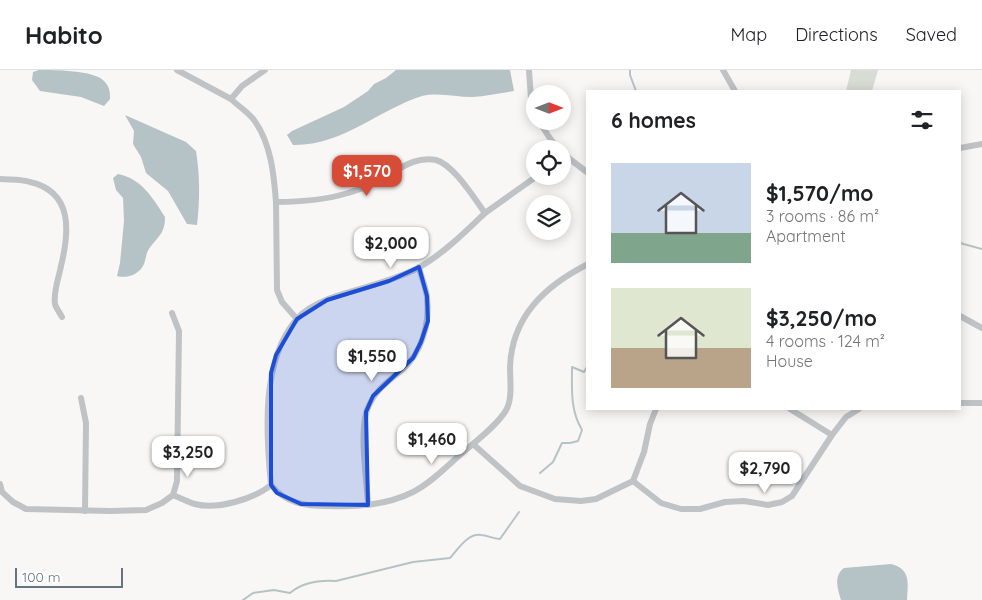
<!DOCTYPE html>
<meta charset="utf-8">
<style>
:root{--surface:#fff;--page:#f2f2f2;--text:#202124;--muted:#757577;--line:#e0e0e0;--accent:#d64c37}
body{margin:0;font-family:Quicksand,sans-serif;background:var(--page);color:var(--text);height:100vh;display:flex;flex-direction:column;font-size:19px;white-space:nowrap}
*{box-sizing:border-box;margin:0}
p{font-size:16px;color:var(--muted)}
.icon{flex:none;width:28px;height:28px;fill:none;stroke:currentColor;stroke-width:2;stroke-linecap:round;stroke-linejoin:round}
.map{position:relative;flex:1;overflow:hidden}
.panel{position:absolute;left:586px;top:20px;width:375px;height:320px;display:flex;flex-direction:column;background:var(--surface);border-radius:0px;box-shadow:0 2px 12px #0003}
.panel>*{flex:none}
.needle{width:32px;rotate:90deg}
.controls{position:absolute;left:526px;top:15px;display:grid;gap:10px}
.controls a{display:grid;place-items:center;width:45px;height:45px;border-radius:50%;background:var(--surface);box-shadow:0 2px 12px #0003;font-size:25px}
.scale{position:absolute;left:15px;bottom:12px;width:108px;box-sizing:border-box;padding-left:5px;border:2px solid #65757e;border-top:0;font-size:14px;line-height:18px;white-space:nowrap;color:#65757e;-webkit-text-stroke:4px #fff;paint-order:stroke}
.price{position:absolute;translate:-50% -42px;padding:0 11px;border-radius:10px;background:#fff;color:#222;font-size:16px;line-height:32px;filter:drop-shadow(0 1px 2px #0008)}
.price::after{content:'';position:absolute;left:50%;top:30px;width:15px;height:11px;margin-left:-8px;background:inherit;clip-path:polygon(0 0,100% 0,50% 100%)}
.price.active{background:var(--accent);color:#fff}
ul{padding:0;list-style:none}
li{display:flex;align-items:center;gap:15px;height:125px;padding:0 25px}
li span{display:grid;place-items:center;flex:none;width:140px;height:100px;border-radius:0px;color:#555}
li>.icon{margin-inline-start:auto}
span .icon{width:60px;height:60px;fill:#fffc;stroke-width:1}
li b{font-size:21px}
h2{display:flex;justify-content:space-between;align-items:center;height:60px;padding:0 25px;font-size:21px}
header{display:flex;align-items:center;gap:30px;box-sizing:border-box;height:70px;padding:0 25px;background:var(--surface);border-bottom:1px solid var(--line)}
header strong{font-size:24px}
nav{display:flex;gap:28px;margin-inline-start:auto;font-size:18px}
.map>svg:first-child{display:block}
</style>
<header>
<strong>Habito</strong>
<nav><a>Map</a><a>Directions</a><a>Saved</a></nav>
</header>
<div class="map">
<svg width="982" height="530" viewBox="0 0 982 530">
<rect width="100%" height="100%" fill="#f8f7f5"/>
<polygon fill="#d8dcd4" points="851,0 878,0 872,21 846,21"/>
<g fill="#b6c3c6">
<path d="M39 0C54 0 94 0 104 11 110 17 110 22 110 29L104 36 81 27 40 21 32 10 33 2Z"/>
<path d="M396 0H510L514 21C501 23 486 26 472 27 456 27 438 22 422 26 378 40 342 76 293 75L287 65 292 61 344 37 368 21 374 14 386 8Z"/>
<path d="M125 45 186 72 196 81C200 106 200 130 197 155L187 154 168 121 146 103 141 87 133 74 134 61Z"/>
<path d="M118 104C142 109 152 127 165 147 165 164 158 166 149 179 146 183 146 189 144 194 140 204 127 209 117 206L120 193 124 151 123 128 116 120 113 108Z"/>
<path d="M891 494C911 499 908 513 907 530H841C838 519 833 506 844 498Z"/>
</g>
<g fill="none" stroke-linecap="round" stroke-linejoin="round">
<g stroke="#b6c3c6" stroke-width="2">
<polyline points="630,0 630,5 636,21"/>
<polyline points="960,173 982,179"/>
<path d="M540 403 553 392 562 373H570L578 371 582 360C570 340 572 319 572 297L584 302 588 295"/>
<path d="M243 530 253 523 274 520 290 523C303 512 319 510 336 511L413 492 450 488C458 479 468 463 481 465 488 465 492 469 500 469L519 442"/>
</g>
<g stroke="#bfc3c6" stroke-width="6">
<polyline points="177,0 231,29 242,16 265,0"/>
<polyline points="529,0 531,29 535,42"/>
<polyline points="723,0 735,21"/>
<path d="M231 29C238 36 248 42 254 50 271 73 274 105 276 132 300 132 325 130 348 123 357 120 368 117 376 112 395 103 413 85 436 90 454 95 474 128 485 143L537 106"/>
<polyline points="539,51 549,67 558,79"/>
<polyline points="960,78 982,74"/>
<polyline points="562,83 588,103"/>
<path d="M0 109C10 110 21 109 30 112 74 122 69 163 61 196 59 207 53 222 55 234 56 238 60 243 62 247"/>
<polyline points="276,132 277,220 282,232 297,249"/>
<polyline points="960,246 982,258"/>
<polyline points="81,328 86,353 85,441"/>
<polyline points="960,333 982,333"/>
<polyline points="790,339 832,365"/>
<polyline points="473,374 520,416 555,429 581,431 596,429 633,411 644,382 650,354 656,339"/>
<polyline points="633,411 661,433 681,439 700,439 725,432 744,431 768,435 782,432 792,426 832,365 846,347 859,339"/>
<polyline points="0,414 2,422 13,432 26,439 110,441 146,440 162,433 173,425 177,411 179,261 172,243"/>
<path d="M271 415C266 364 261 291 296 250 303 241 318 233 328 229 358 218 389 213 418 198 443 184 464 163 485 143"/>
<path d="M173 425C180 428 188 432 195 434 217 440 254 429 271 415 286 434 306 436 328 436 358 437 387 435 413 422 431 413 446 397 461 384 476 371 494 358 505 342 513 330 510 311 510 297 512 246 545 216 588 194"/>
<path d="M368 435C367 409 359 364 367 340 374 321 387 312 402 300 422 283 430 253 427 227 426 217 421 207 419 197"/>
</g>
</g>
<path fill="#1d4ed8" fill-opacity="0.2" stroke="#1d4ed8" stroke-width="4" stroke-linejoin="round" d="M419 197 427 226 428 251 421 272 413 288 373 326 366 342 368 435 301 434 277 423 271 415V303L276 285 297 249 327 230 389 211Z"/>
</svg>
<div class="controls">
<a><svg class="needle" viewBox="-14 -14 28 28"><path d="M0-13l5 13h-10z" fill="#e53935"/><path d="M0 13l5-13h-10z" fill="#757577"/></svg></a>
<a><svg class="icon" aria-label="locate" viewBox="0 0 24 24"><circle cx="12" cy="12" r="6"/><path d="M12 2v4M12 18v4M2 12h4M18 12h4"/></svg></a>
<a><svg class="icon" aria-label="layers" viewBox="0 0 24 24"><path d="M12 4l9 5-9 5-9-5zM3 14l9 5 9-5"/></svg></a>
</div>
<div class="scale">100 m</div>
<b class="price active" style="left:367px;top:127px">$1,570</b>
<b class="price" style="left:391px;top:199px">$2,000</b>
<b class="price" style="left:372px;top:312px">$1,550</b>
<b class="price" style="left:432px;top:395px">$1,460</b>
<b class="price" style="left:188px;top:408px">$3,250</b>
<b class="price" style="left:765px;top:424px">$2,790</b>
<section class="panel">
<h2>6 homes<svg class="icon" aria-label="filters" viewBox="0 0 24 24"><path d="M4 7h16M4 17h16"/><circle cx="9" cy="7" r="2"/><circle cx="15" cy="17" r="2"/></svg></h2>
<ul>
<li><span style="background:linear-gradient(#c9d6e8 70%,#7fa58c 0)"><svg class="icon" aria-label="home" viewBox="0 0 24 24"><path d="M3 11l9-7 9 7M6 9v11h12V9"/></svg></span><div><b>$1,570/mo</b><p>3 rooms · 86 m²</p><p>Apartment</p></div></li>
<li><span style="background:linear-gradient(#dfe7d0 60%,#b9a48a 0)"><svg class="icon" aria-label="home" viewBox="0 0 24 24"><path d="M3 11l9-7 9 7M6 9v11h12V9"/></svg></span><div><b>$3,250/mo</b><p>4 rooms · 124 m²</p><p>House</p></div></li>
</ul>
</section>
</div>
